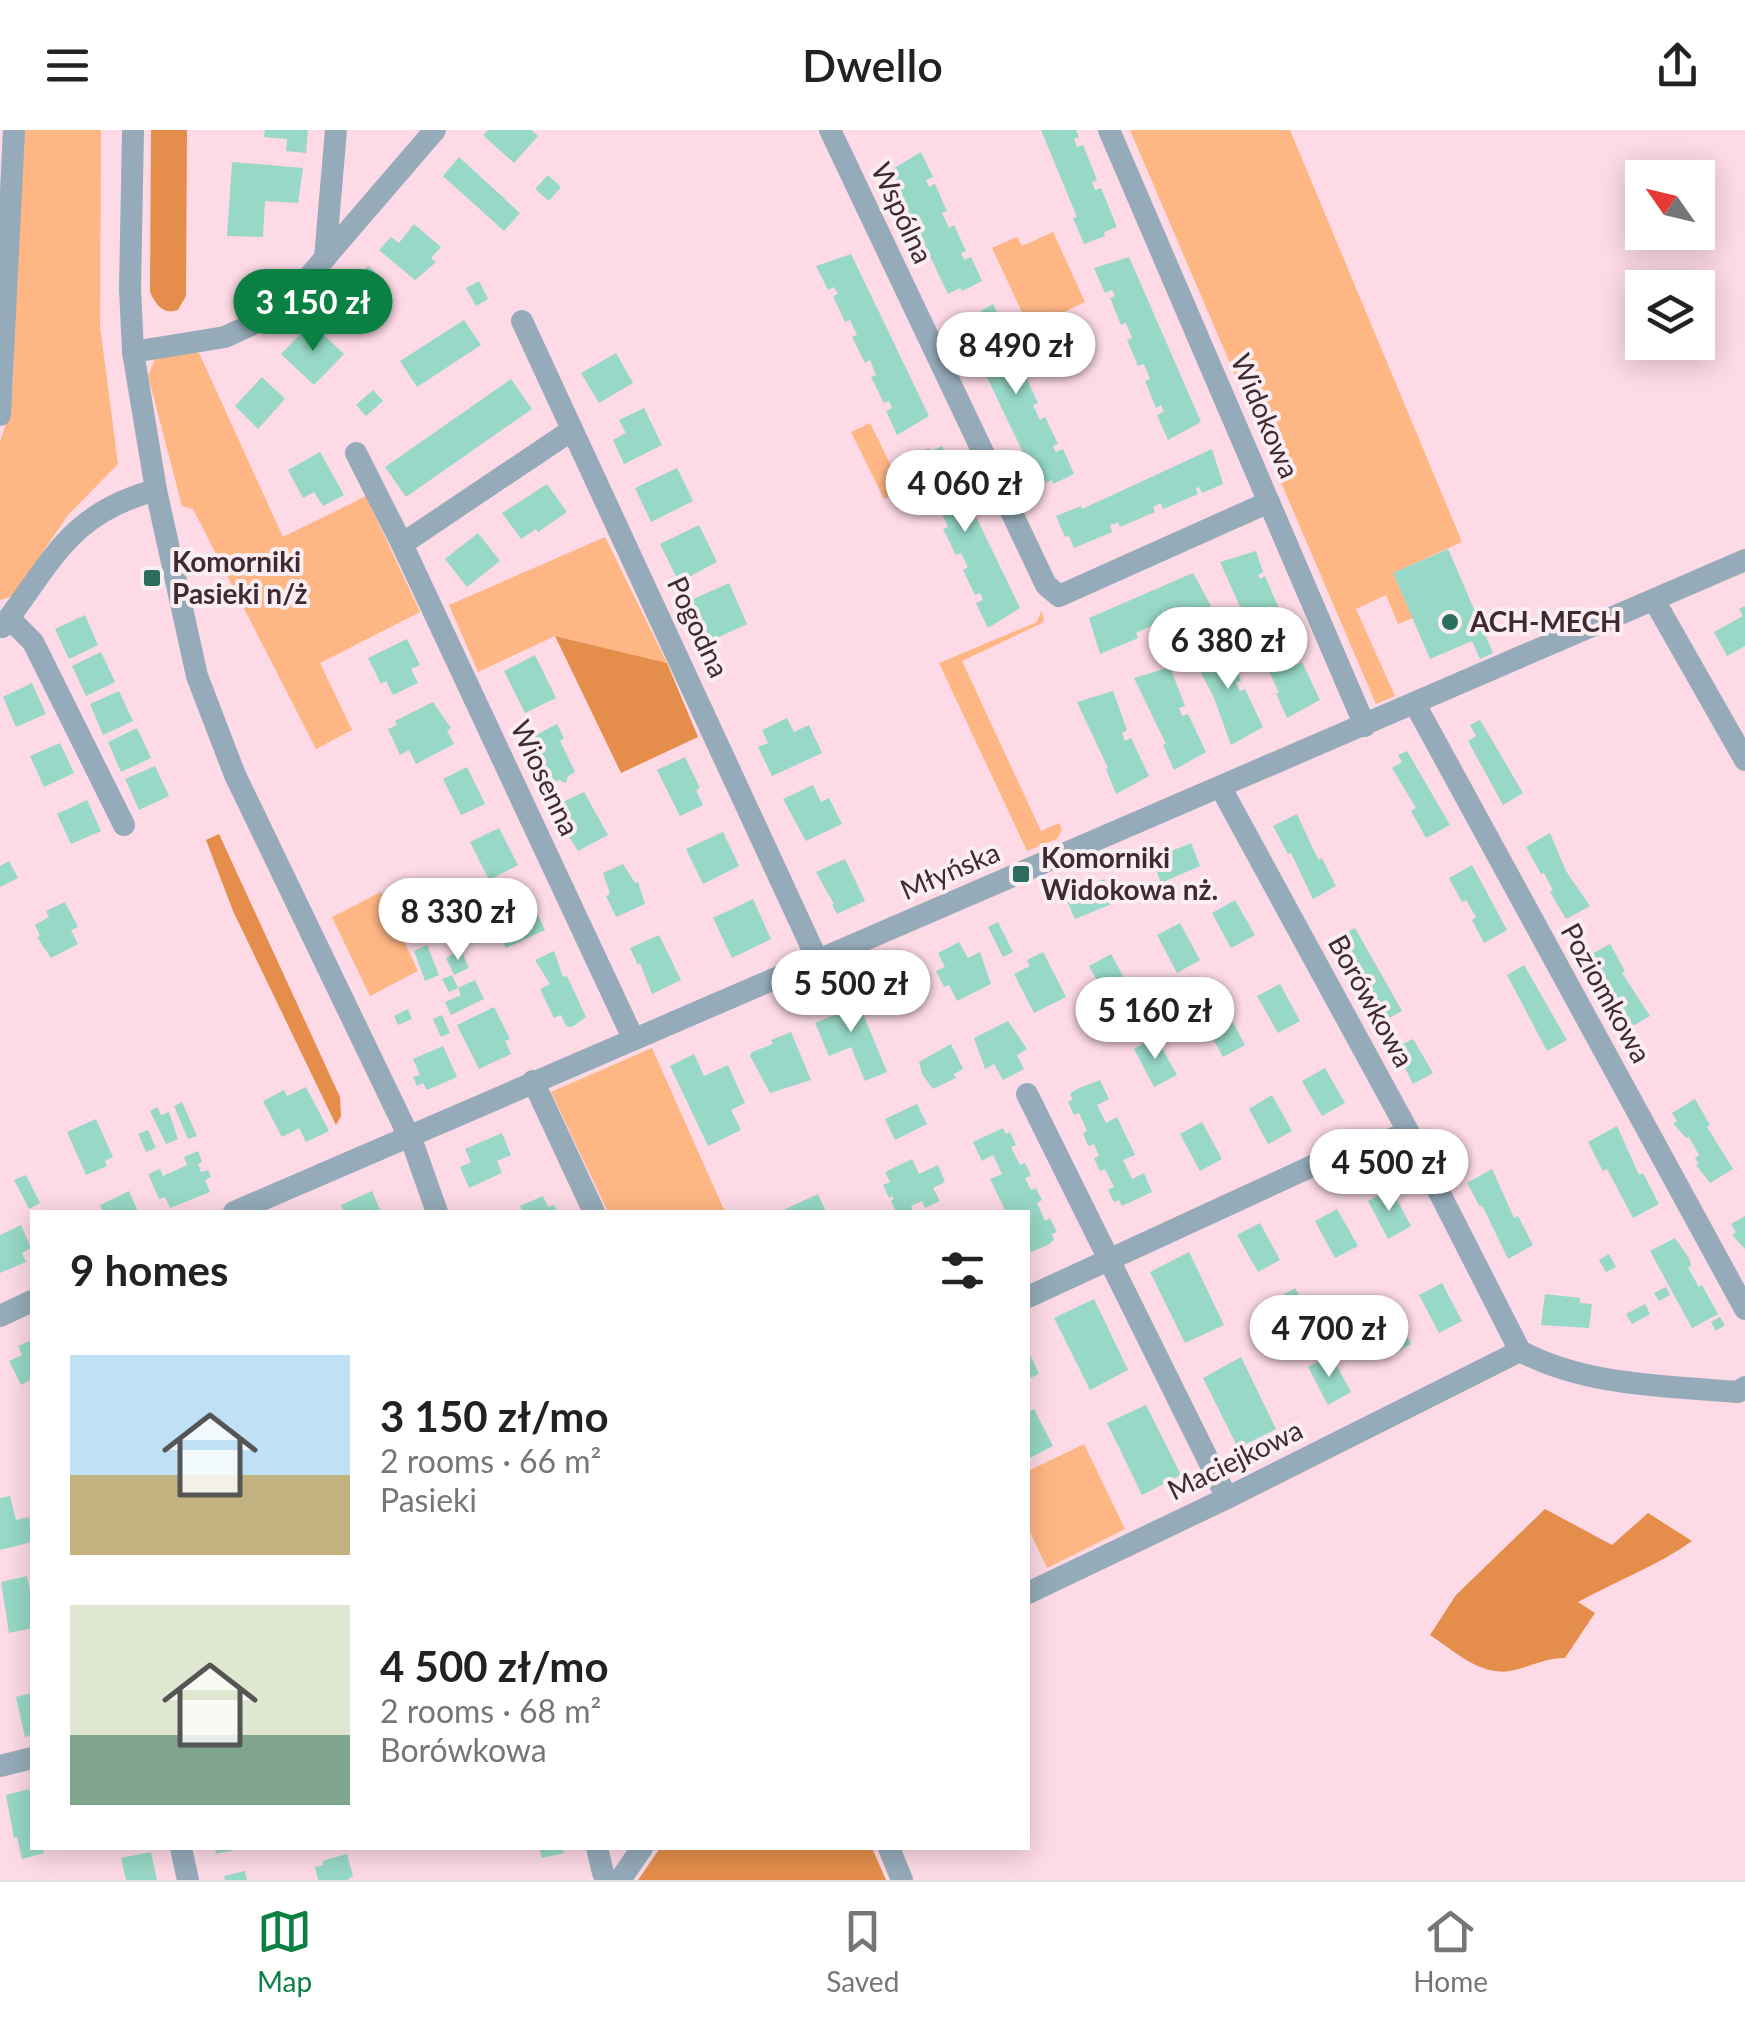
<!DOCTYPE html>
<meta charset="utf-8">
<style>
:root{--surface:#fff;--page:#f6f6f6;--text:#222;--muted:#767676;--line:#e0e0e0;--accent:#0b8043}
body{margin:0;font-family:Lato,sans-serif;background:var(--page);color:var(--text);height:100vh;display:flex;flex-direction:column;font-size:38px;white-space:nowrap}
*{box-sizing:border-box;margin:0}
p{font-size:32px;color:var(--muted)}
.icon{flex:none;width:55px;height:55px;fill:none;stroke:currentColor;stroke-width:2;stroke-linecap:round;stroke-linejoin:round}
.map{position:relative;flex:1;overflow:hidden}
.details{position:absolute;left:30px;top:1080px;width:1000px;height:640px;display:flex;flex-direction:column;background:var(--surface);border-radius:0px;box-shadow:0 5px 25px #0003}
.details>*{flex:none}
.needle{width:65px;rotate:304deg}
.tools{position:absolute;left:1625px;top:30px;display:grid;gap:20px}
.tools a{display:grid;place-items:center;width:90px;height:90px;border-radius:0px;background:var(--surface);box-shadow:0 5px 25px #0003;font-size:50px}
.price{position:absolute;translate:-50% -85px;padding:0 22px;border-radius:35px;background:#fff;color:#222;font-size:32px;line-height:65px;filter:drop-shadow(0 2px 5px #0008)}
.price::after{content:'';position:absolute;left:50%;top:60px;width:30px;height:22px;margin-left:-15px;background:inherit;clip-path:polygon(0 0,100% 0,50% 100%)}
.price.active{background:var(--accent);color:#fff}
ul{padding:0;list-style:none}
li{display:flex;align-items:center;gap:30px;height:250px;padding:0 40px}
li span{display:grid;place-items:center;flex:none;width:280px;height:200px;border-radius:0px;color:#555}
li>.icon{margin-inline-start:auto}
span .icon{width:120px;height:120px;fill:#fffc;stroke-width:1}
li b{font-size:42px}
h2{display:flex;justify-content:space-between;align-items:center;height:120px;padding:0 40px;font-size:42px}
header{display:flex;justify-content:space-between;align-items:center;height:130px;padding:0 40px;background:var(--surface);font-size:45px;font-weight:600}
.tabs{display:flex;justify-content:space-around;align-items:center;height:140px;border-top:2px solid var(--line);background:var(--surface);font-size:28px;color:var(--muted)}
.tabs a{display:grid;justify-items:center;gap:5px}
.tabs .active{color:var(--accent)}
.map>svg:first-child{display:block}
</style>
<header><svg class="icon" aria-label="menu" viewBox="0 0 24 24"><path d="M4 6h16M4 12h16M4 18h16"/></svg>Dwello<svg class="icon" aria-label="share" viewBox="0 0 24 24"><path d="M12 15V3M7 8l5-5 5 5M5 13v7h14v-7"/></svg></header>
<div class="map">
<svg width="1745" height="1750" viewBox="0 0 1745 1750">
<rect width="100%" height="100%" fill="#fddae5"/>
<g fill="#feb684">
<polygon points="21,0 101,0 100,196 118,334 68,385 13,466 0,470 0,312 8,287 13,254"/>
<polygon points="1130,0 1290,0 1462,412 1393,443 1413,488 1398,494 1386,465 1356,479 1395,566 1376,574"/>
<polygon points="1053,102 1085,172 1056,186 1053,181 1027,193 992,118 1017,107 1022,116"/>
<polygon points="176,223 199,223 283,407 366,366 420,482 320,533 352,600 316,619 193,379 182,376 148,246 156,227"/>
<polygon points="870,293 903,360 884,369 851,302"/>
<polygon points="605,407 667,533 555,506 478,542 449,475"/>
<polygon points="1041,481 1044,489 1042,493 962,531 1041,701 1059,693 1062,700 1057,709 1027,721 939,533 1037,492"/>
<polygon points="381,762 418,841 370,866 332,787"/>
<polygon points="652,918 725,1082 608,1082 551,962"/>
<polygon points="1084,1314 1125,1399 1047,1438 1028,1398 1028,1341"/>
</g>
<g fill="#e58e4c">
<path d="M151 0H187L186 166 178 180C163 185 156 175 150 162Z"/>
<polygon points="555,506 667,533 698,607 621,643"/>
<polygon points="219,704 340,967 341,986 336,995 233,781 206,710"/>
<path d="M1545 1379 1612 1415 1648 1383 1692 1411C1657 1436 1616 1451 1578 1472L1595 1483 1565 1528C1545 1528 1530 1537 1510 1541 1480 1546 1453 1520 1430 1505L1456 1465Z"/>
<polygon points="660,1718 872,1718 886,1750 638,1750"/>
</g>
<g fill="#97d8c6">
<polygon points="265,0 308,0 306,23 286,21 287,9 264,7"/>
<polygon points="488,0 531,0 538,6 514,33 483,5"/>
<polygon points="1041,0 1076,0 1079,7 1074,9 1077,17 1083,15 1097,50 1092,52 1095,60 1101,58 1117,97 1104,102 1105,106 1084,114 1073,88 1077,87"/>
<polygon points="921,22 933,47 926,50 929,57 935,54 947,81 942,83 949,98 954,95 966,121 961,123 964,130 971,127 982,151 962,161 960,158 948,164 889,41"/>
<polygon points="459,27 520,83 504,101 443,46"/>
<polygon points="232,32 303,38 298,73 265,71 263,107 227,106"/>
<polygon points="548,45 561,57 549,71 535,59"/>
<polygon points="414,94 441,117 431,128 436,132 415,150 379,120 391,107 399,113"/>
<polygon points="851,124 929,286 897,305 886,281 892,278 889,271 884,273 871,247 876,245 870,230 865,233 852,207 857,205 850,190 845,192 833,166 838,164 834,157 828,160 816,136"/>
<polygon points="1129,127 1201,292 1168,310 1157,285 1164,282 1161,275 1156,278 1145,251 1150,249 1144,234 1138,236 1127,210 1132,208 1126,193 1121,195 1110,168 1115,166 1112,160 1105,163 1094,138"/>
<polygon points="368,136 389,156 376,170 381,175 357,201 326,171 349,146 354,151"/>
<polygon points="479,151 488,169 476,176 466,158"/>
<polygon points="993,174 1005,199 999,202 1002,209 1007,206 1019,232 1014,234 1021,249 1026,247 1038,273 1033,275 1040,290 1045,287 1058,314 1053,316 1056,322 1063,319 1074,344 1053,354 1052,350 1039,356 961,193"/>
<polygon points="464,190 481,215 417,257 400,231"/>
<polygon points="311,193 344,224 314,255 281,224"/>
<polygon points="616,223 633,253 599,273 581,243"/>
<polygon points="262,247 285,269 258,299 235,276"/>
<polygon points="511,249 532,279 406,367 385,337"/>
<polygon points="373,260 383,271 366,286 356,275"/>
<polygon points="644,278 662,315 624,334 613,310 626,303 619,290"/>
<polygon points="942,316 1020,478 988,498 976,473 983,470 980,463 975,465 963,440 968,437 961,423 956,425 943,399 948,397 941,382 936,385 924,359 929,356 926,349 919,353 908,328 929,318 930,322"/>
<polygon points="1212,319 1223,354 1202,363 1199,357 1196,358 1198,364 1163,379 1161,373 1153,377 1155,382 1120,397 1118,392 1114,394 1110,395 1112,402 1074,418 1069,406 1065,407 1056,386 1081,376 1082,379"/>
<polygon points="320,322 344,365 323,376 314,362 303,368 288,340"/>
<polygon points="677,338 693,371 651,392 635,358"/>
<polygon points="547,354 567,382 538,402 536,399 521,409 502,383"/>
<polygon points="699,395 717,432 679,452 660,414"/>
<polygon points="478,403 500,431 467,457 445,429"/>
<polygon points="1448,419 1493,523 1480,529 1472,511 1430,529 1393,443"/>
<polygon points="1256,421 1263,442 1258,445 1260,449 1265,446 1280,481 1275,484 1276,488 1278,492 1283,489 1291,507 1298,524 1293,527 1296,535 1302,532 1320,570 1287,588 1276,563 1279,563 1220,432"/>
<polygon points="1193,443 1211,476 1186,487 1183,482 1177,485 1179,490 1153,501 1151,496 1136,503 1138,508 1100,524 1089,488"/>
<polygon points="729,453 747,494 706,513 687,472"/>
<polygon points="1745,476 1745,516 1727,526 1714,502 1743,486 1739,479"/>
<polygon points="85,485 98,515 69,529 55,499"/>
<polygon points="407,509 420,535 411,539 418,553 393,565 386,551 381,554 368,528"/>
<polygon points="1227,512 1241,551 1236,553 1240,561 1245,559 1263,597 1231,615 1214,568 1191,523"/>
<polygon points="101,522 115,552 86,566 72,536"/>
<polygon points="535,525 556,568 525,583 504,541"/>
<polygon points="1170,537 1185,576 1179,578 1182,586 1188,584 1206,622 1174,640 1163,615 1166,614 1134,548"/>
<polygon points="32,553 46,584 16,597 3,567"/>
<polygon points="119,561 133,591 103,605 90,574"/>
<polygon points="1113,561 1127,600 1122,603 1123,606 1125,611 1131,608 1149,646 1116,664 1106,639 1108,638 1077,572"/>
<polygon points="433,572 451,598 447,601 454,614 416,634 409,620 400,625 388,599 397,595 395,591"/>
<polygon points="787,588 794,602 809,595 822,623 772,646 758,617 768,613 762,600"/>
<polygon points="1480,590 1523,663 1503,675 1468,611 1476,606 1470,595"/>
<polygon points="557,594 564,608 560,611 575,642 568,646 566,653 559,650 551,654 526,610"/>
<polygon points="137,598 151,628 121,642 108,612"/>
<polygon points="60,613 74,643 44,657 30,626"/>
<polygon points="1407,621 1450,695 1426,708 1411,681 1416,678 1392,638 1402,632 1398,625"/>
<polygon points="685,627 700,658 696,660 703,675 680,686 657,640"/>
<polygon points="155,636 169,666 139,680 125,649"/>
<polygon points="467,637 485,674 461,685 443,649"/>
<polygon points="813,655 821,672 829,668 842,694 806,711 783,669"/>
<polygon points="584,662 608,705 578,721 566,702 569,701 559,674"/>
<polygon points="87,670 101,701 71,714 57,684"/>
<polygon points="1297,684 1314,721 1319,730 1322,728 1336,756 1313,769 1291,723 1288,724 1273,696"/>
<polygon points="499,698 518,735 489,750 470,712"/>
<polygon points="723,702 739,736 703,754 686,719"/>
<polygon points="1550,703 1566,741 1590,776 1566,789 1550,762 1553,760 1548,751 1544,743 1541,744 1526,717"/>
<polygon points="1191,713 1200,736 1161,753 1152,729"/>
<polygon points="845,729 865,771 837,784 832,775 834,774 816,742"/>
<polygon points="9,731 18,748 0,757 0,736"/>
<polygon points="623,734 635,753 638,752 645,774 616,787 606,766 610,764 603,743"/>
<polygon points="1472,735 1507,800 1484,813 1472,790 1476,787 1466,770 1462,772 1449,748"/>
<polygon points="1104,749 1114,773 1075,789 1065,766"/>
<polygon points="525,757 545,800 506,818 492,788 501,784 495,771"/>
<polygon points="442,758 457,783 445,789 432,763"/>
<polygon points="753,769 771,809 732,828 713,788"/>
<polygon points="1235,770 1255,805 1231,818 1212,783"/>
<polygon points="65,772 78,797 71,800 78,814 51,828 37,807 40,806 35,795 49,787 46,781"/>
<polygon points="434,781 440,793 432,796 427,784"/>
<polygon points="998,792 1013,822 1003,827 988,797"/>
<polygon points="1180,793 1200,830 1177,843 1157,805"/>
<polygon points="1355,798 1402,881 1380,893 1336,808"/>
<polygon points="659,805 681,850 652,864 640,833 638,835 630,818"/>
<polygon points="959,812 968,828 980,822 991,854 957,871 949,855 944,857 936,841 945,837 938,823"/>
<polygon points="1610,814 1625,841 1622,843 1650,886 1626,900 1609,862 1604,853 1601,855 1586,827"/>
<polygon points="427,815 439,845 425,851 414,821"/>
<polygon points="461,820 469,838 454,845 446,828"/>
<polygon points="554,821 563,847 567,846 586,887 572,897 566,896 561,885 554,888 540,859 550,854 535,830"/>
<polygon points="1043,822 1066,867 1034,883 1014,844 1030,836 1027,830"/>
<polygon points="1111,824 1131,861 1109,873 1089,836"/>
<polygon points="907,834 923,865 898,877 895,870 885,875 873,850"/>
<polygon points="1524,835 1567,910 1547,921 1507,845"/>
<polygon points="452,845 458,858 475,850 484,869 451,885 445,872 461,865 458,858 449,862 442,849"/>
<polygon points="1280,854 1300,891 1278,903 1257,866"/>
<polygon points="852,857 887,942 865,951 851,917 829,926 815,893 839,883 831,866"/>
<polygon points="494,877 510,909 505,911 511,924 479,939 457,895"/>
<polygon points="1225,878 1245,915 1223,927 1203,890"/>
<polygon points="408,879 412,889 398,895 394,886"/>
<polygon points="442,885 450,903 441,907 433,889"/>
<polygon points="1008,891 1027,919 1017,925 1024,939 1003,950 994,934 985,939 974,908"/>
<polygon points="791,902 811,950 770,963 750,926 752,922 773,914 771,910"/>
<polygon points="1156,907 1177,945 1154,957 1134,919"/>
<polygon points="1413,909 1433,943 1413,954 1395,918"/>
<polygon points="951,914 963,939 954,944 956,948 933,959 922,944 919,932"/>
<polygon points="443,916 457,947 427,960 423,953 417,956 413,947 420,945 413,929"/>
<polygon points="694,924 704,946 728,935 745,973 731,980 741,1000 708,1016 670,936"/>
<polygon points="1325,938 1345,973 1322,986 1302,951"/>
<polygon points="1100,950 1109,969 1097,975 1106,993 1117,987 1135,1025 1123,1030 1132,1049 1144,1043 1152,1062 1122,1076 1119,1070 1114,1072 1108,1060 1114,1057 1105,1039 1100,1041 1094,1028 1099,1026 1094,1014 1088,1016 1083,1003 1087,1001 1079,983 1074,985 1068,972 1073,969 1070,964 1077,959"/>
<polygon points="306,957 329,1001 306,1012 299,998 282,1007 263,971 284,960 287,966"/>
<polygon points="1272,965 1292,1001 1268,1014 1249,979"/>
<polygon points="1695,969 1710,995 1707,997 1733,1039 1710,1053 1696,1035 1699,1034 1695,1028 1699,1025 1689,1007 1686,1008 1673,993 1677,991 1672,983"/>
<polygon points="182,972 197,1006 188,1009 174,976"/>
<polygon points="917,974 927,994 895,1010 885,989"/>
<polygon points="157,977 161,985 169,982 178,1009 166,1014 150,981"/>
<polygon points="96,989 113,1027 105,1031 107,1036 86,1045 67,1002"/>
<polygon points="1202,992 1222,1029 1200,1041 1180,1004"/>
<polygon points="1617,996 1639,1045 1643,1043 1659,1074 1633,1088 1607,1039 1603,1041 1588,1012"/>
<polygon points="1003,998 1006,1004 1010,1002 1016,1015 1011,1017 1020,1035 1025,1033 1031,1046 1025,1048 1031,1060 1036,1058 1042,1070 1037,1073 1045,1091 1050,1088 1057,1102 1052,1104 1054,1110 1048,1115 1028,1123 1028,1082 1006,1082 990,1049 1002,1044 993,1025 982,1031 973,1012"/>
<polygon points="148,1000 156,1018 146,1022 138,1004"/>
<polygon points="502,1003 511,1025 497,1031 502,1043 469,1058 460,1037 471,1032 465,1019"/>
<polygon points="198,1021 202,1032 198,1034 201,1042 208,1040 211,1047 205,1050 210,1062 170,1078 165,1067 159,1069 148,1044 160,1039 163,1046 187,1035 184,1027"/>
<polygon points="912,1029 919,1044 938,1035 945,1052 933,1058 940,1071 925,1078 922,1071 911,1076 914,1082 896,1082 891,1071 894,1069 892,1066 889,1068 883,1055 890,1052 885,1042"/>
<polygon points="1492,1039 1514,1088 1518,1086 1533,1115 1508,1129 1482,1075 1480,1077 1467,1053"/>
<polygon points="26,1045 40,1073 29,1079 14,1050"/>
<polygon points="1391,1059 1411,1096 1388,1109 1368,1071"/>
<polygon points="129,1061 138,1082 103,1082 100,1075"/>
<polygon points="372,1061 381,1082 344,1082 341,1075"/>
<polygon points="818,1064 826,1082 779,1082"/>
<polygon points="543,1066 548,1077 554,1075 557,1082 523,1082 520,1076"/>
<polygon points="1337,1079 1358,1116 1335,1128 1315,1091"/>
<polygon points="1745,1086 1745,1119 1732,1105 1736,1102 1731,1094"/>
<polygon points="1260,1093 1280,1130 1258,1142 1237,1105"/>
<polygon points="21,1095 31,1118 22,1123 26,1132 0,1143 0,1105"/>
<polygon points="1675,1108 1689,1128 1691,1136 1688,1138 1699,1157 1702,1155 1718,1184 1692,1198 1650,1121"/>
<polygon points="1189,1122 1224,1195 1185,1213 1150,1142"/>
<polygon points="1609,1124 1616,1137 1606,1142 1599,1130"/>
<polygon points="1442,1153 1462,1191 1439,1203 1419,1165"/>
<polygon points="1666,1157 1670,1165 1659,1171 1654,1163"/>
<polygon points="1295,1158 1315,1195 1292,1208 1272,1171"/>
<polygon points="1545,1164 1580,1168 1580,1173 1592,1174 1589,1198 1541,1195"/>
<polygon points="1094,1169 1128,1240 1090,1260 1054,1188"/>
<polygon points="1645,1174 1650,1184 1632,1194 1626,1184"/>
<polygon points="1391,1177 1411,1214 1389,1227 1368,1189"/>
<polygon points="1720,1187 1725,1195 1716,1201 1711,1192"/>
<polygon points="32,1210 32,1249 21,1255 9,1231 22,1225 18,1216"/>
<polygon points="1028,1220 1039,1244 1028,1249"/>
<polygon points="1331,1225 1351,1262 1328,1275 1308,1237"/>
<polygon points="1241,1227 1276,1299 1238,1318 1203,1248"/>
<polygon points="1146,1275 1181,1345 1142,1365 1107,1293"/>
<polygon points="1034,1279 1053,1316 1028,1329 1028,1282"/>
<polygon points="10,1366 16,1390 29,1387 32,1412 0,1420 0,1368"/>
<polygon points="27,1446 32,1470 32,1498 9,1503 1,1452"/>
<polygon points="32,1563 32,1605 25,1607 16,1567"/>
<polygon points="29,1659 32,1669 32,1718 43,1718 44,1723 22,1729 17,1707 14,1708 6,1665"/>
<polygon points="215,1718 240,1718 240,1719 216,1724"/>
<polygon points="539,1718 562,1718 564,1723 542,1728"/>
<polygon points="151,1722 157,1750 126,1750 121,1728"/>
<polygon points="347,1724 353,1746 347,1750 318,1750 315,1737 323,1735 322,1731"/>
<polygon points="245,1741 247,1750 225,1750 224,1746"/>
</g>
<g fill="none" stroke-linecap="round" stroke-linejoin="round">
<g stroke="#95abb9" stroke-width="22">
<polyline points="133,0 130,159 133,222 156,360 197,546 235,645 414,1017 437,1082"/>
<polyline points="830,0 1046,455 1059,466 1269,372"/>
<polyline points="1109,0 1365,596"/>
<polyline points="325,128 336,0"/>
<polyline points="522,191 817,829"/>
<polyline points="133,222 225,207 268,187 306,150 435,0"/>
<polyline points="0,285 14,0"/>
<polyline points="356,323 402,414 633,908"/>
<polyline points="402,414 572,300"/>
<polyline points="1654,470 1745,630"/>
<polyline points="9,488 33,512 124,695"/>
<path d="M2 497C53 431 69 383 156 360"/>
<polyline points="1415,574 1745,1179"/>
<polyline points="1221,658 1409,1003 1520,1221"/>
<polyline points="533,951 594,1082"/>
<polyline points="1027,964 1227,1368"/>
<polyline points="234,1082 1745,430"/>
<polyline points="1028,1167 1321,1032 1409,1003"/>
<polyline points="0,1186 32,1171"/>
<path d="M1520 1221C1585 1256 1666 1256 1738 1262L1745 1257"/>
<polyline points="1028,1463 1227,1368 1520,1221"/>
<polyline points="0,1636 32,1628"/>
<polyline points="181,1718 188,1750"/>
<polyline points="597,1718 603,1743"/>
<polyline points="889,1718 902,1750"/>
<polyline points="620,1750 642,1718"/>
</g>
</g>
<g fill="#2b6e5e" stroke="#faeef2" stroke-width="4">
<rect x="142" y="438" width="20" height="20" rx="5"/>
<circle cx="1450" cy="492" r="10"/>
<rect x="1011" y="734" width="20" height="20" rx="5"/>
</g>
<g text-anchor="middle" stroke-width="8" stroke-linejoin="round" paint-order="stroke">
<g font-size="28" fill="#402a32" stroke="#faeef2">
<text transform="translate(902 83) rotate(65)" y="10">Wspólna</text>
<text transform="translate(1265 286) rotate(67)" y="10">Widokowa</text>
<text transform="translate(698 497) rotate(65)" y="10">Pogodna</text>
<text transform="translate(545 648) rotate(65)" y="10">Wiosenna</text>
<text transform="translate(950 741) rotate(-23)" y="10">Młyńska</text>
<text transform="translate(1606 863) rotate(61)" y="10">Poziomkowa</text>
<text transform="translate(1371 871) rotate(61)" y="10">Borówkowa</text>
<text transform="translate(1235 1330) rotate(-26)" y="10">Maciejkowa</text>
</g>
<g font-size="28" font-weight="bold" fill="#402a32" stroke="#faeef2" text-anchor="start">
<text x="172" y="442">Komorniki<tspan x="172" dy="32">Pasieki n/ż</tspan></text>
<text x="1470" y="502">ACH-MECH</text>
<text x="1041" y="738">Komorniki<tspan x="1041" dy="32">Widokowa nż.</tspan></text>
</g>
</g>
</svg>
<div class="tools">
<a><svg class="needle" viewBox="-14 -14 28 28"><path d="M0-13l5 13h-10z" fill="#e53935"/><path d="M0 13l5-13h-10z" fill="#767676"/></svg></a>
<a><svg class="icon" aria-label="layers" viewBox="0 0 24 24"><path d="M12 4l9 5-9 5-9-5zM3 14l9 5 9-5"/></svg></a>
</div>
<b class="price active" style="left:313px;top:224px">3 150 zł</b>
<b class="price" style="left:1016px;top:267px">8 490 zł</b>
<b class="price" style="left:965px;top:405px">4 060 zł</b>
<b class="price" style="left:1228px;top:562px">6 380 zł</b>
<b class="price" style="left:458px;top:833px">8 330 zł</b>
<b class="price" style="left:851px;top:905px">5 500 zł</b>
<b class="price" style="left:1155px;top:932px">5 160 zł</b>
<b class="price" style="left:1389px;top:1084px">4 500 zł</b>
<b class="price" style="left:1329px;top:1250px">4 700 zł</b>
<section class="details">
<h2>9 homes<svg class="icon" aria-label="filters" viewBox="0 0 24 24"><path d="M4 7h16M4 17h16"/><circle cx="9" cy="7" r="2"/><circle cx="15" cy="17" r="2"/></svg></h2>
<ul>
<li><span style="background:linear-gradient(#bfe0f5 60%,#c2b280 0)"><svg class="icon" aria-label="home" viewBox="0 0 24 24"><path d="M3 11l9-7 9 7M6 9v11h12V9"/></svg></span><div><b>3 150 zł/mo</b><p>2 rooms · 66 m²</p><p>Pasieki</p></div></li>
<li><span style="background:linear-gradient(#dfe7d0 65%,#7fa58c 0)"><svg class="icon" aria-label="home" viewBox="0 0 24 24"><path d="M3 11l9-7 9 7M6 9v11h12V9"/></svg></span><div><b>4 500 zł/mo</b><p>2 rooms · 68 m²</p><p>Borówkowa</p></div></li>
</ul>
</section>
</div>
<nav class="tabs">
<a class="active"><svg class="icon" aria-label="map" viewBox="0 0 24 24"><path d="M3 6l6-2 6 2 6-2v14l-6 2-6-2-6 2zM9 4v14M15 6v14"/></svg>Map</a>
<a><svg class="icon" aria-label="saved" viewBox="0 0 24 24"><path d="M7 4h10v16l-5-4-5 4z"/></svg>Saved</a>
<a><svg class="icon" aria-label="home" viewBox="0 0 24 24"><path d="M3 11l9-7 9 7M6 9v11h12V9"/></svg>Home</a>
</nav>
